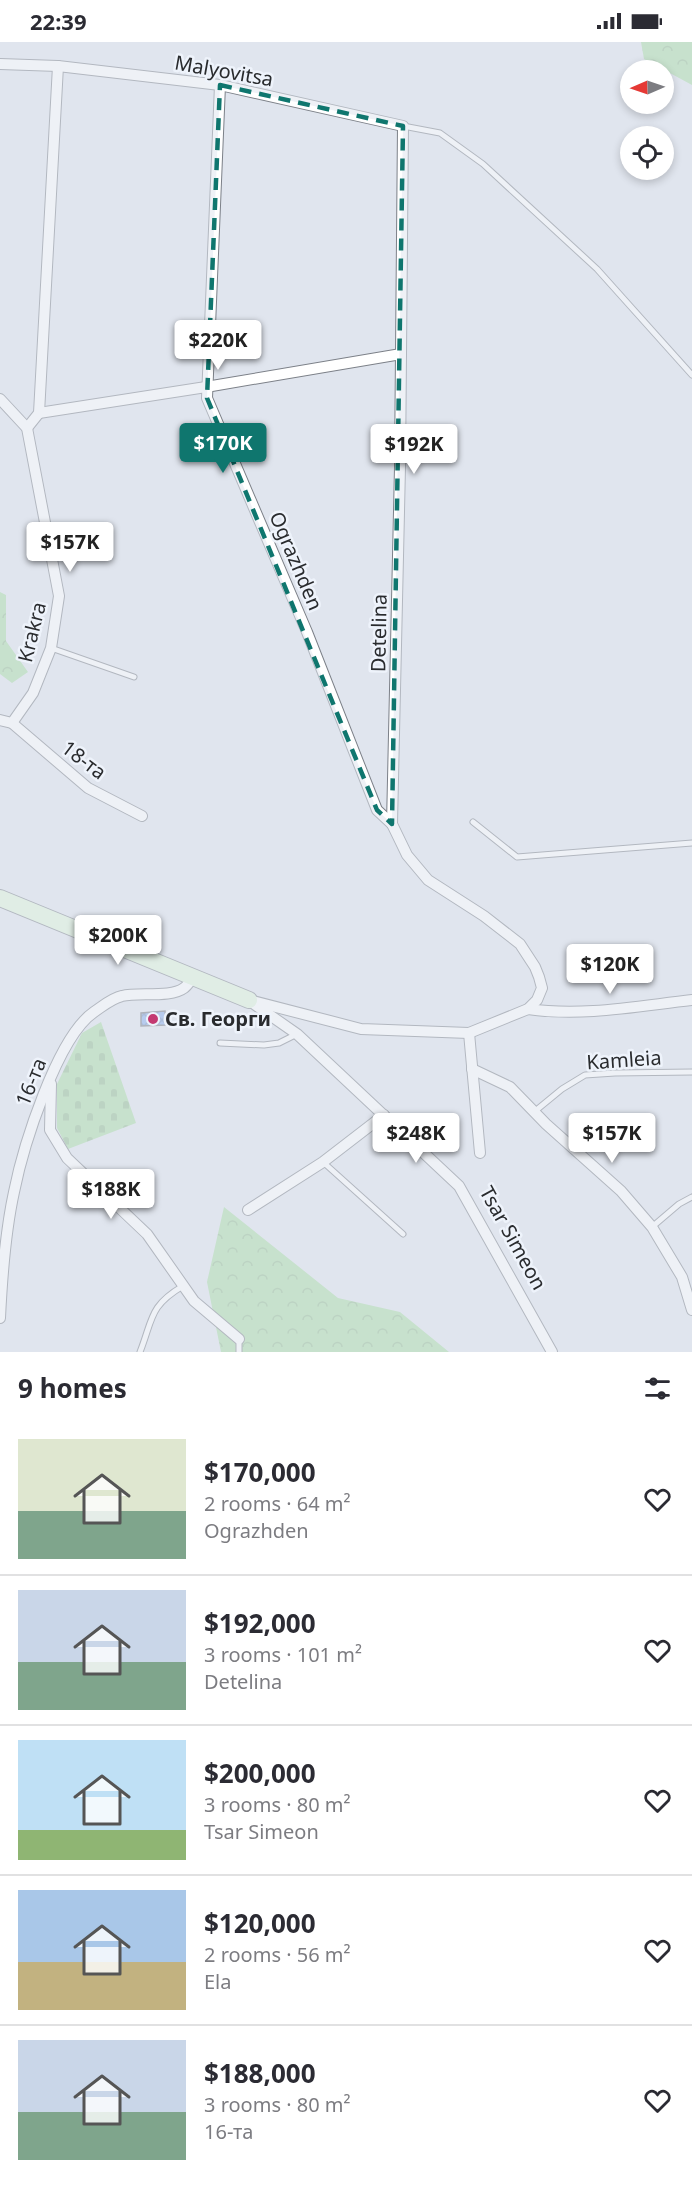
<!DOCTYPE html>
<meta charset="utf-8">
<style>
:root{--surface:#fff;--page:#f2f2f3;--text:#2b2b33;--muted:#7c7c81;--line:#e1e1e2;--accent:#0f766e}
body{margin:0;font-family:"Noto Sans",sans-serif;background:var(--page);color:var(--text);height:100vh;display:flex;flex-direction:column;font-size:22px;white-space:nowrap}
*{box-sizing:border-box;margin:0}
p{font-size:20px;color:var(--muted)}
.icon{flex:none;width:33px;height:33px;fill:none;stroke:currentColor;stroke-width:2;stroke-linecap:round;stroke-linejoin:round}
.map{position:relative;height:1310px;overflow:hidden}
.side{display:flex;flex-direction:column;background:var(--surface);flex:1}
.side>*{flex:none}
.needle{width:39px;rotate:268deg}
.controls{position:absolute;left:620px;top:18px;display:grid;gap:12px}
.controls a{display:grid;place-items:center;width:54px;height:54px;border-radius:50%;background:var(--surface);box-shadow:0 3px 9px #0003;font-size:30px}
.price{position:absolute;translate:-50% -51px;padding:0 14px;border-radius:6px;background:#fff;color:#222;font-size:20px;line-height:39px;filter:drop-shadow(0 2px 3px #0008)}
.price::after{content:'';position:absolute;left:50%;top:36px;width:18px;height:14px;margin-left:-9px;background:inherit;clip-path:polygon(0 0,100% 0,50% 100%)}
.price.on{background:var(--accent);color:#fff}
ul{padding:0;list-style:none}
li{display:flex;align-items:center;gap:18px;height:150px;padding:0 18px}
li+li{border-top:2px solid var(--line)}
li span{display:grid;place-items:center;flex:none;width:168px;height:120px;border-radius:0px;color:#555}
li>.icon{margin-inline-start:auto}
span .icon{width:72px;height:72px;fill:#fffc;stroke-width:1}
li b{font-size:26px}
h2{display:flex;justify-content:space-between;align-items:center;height:72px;padding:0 18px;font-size:26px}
.status{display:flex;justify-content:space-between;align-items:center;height:42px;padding:0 30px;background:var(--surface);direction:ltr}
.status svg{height:16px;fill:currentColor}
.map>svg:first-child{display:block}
</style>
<div class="status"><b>22:39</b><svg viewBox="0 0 49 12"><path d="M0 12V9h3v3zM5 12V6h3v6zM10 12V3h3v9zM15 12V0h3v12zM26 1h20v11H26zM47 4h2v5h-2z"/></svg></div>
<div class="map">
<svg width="692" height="1310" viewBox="0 0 692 1310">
<defs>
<pattern id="forest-crowns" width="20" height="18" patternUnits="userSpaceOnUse" patternTransform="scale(1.5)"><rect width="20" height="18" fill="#a9dba4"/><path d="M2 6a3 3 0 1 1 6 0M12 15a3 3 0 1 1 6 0" fill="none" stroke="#91bc8e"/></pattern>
<pattern id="cemetery-stones" width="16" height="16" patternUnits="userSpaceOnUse" patternTransform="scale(1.5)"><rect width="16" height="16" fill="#a9dba4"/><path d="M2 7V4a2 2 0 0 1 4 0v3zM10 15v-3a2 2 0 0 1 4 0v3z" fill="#91bc8e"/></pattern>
<pattern id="building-cross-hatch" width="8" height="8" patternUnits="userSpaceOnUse" patternTransform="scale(1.5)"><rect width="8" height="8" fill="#85aced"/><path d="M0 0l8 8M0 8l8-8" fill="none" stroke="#6d8cc0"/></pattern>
</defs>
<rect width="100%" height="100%" fill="#e0e5ee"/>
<g fill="url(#forest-crowns)">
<polygon points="641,0 692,0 692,43 644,17"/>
<polygon points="0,550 6,553 6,599 28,630 12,641 0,632"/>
<polygon points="224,1165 338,1256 400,1270 449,1310 221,1310 207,1240"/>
</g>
<polygon fill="url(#cemetery-stones)" points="101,980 136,1081 68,1107 57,1086 57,1042 82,991"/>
<polygon fill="url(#building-cross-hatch)" stroke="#73777f" stroke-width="1.5" points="165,969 166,983 141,984 141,971"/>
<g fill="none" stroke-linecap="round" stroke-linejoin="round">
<g stroke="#7c8088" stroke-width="7">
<g id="lane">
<polyline points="403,84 440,91 483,122 597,227 692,333"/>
<polyline points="51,606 134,635"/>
<polyline points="473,780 517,815 692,801"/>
<polyline points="220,1001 264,1003 279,1001 297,992"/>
<polyline points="534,1070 562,1047 585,1033 615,1031 692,1030"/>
<polyline points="323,1120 403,1192"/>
<polyline points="652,1185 679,1162 692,1155"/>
<polyline points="239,1297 239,1310"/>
<path d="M140 1310C153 1277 149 1264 183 1244"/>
</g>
</g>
<g stroke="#7c8088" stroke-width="12">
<g id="street">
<polyline points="0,22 58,24 220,43 403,84 400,425 392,782 407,813 428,838 484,874 520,902 535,925 539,935 542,946 537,958 528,967 469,991 361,987 249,958"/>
<polyline points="220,43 207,356 307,590 377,768 392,782"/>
<polyline points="0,357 27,386 59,554 51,606 33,651 12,681 0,678"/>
<polyline points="39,371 206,345 401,312"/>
<polyline points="27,386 39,371 58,24"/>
<polyline points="12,681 88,746 142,774"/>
<polyline points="254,962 297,992 459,1144 552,1310"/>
<path d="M528 967C583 975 638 964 692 958"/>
<polyline points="469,991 480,1111"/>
<polyline points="472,1027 510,1045 546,1082 621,1149 652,1185 682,1235 692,1268"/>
<polyline points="51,1042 50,1088 67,1116 147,1192 194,1259 239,1297"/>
<polyline points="248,1168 323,1120 384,1073"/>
<path d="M0 1276C2 1234 5 1191 14 1150 23 1105 57 995 94 970 103 964 112 956 122 954 138 950 171 956 184 946 187 944 190 939 193 936"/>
</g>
</g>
<g stroke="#7c8088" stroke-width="18">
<polyline id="secondary" points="0,856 249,958"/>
</g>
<use href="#lane" stroke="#fff" stroke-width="5"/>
<use href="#street" stroke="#fff" stroke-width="10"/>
<use href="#secondary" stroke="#dff5da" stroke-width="16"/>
</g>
<path d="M0 0H692V1310H0ZM220 43 403 84 392 782 377 768 207 356Z" fill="#e0e5ee" fill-opacity=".55" fill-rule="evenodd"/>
<path fill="none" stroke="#0f766e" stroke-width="4.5" stroke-dasharray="12 8" stroke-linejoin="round" d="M220 43 403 84 392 782 377 768 207 356Z"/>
<circle fill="#c43971" stroke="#eef3fb" stroke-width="2" cx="153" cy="977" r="6"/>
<g text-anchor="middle" stroke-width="5" stroke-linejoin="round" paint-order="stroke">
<g font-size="20" fill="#292b2e" stroke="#eef3fb">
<text transform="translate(224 29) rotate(10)" y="7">Malyovitsa</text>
<text transform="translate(296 519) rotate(67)" y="7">Ograzhden</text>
<text transform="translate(32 590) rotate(-76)" y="7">Krakra</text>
<text transform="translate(379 591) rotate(-89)" y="7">Detelina</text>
<text transform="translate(84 718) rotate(37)" y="7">18-та</text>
<text transform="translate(624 1018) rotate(-4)" y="7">Kamleia</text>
<text transform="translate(31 1040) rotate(-68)" y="7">16-та</text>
<text transform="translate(513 1196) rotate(61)" y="7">Tsar Simeon</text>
</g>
<g font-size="20" font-weight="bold" fill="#292b2e" stroke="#eef3fb" text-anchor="start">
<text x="165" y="984">Св. Георги</text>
</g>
</g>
</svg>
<div class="controls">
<a><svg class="needle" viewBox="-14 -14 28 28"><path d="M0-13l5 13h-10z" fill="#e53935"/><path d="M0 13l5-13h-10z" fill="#7c7c81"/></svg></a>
<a><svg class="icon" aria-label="locate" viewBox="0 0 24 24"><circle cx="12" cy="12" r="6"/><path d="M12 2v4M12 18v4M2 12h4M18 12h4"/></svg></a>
</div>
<b class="price" style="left:218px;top:329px">$220K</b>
<b class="price on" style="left:223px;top:432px">$170K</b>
<b class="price" style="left:414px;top:433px">$192K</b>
<b class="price" style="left:70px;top:531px">$157K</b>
<b class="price" style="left:118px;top:924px">$200K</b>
<b class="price" style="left:610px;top:953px">$120K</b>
<b class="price" style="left:416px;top:1122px">$248K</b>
<b class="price" style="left:612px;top:1122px">$157K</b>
<b class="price" style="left:111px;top:1178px">$188K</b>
</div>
<section class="side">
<h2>9 homes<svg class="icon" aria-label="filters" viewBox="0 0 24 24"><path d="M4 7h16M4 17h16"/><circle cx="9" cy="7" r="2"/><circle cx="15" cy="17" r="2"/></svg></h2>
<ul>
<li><span style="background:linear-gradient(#dfe7d0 60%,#7fa58c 0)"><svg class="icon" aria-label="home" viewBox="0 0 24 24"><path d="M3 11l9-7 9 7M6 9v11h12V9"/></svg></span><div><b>$170,000</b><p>2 rooms · 64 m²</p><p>Ograzhden</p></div><svg class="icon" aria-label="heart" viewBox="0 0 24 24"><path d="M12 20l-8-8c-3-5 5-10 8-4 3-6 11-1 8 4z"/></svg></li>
<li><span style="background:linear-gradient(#c9d6e8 60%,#7fa58c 0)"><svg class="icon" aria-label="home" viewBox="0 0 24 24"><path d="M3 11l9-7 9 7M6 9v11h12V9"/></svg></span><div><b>$192,000</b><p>3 rooms · 101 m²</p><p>Detelina</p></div><svg class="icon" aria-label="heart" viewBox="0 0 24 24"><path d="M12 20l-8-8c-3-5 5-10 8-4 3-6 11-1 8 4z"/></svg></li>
<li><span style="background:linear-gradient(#bfe0f5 75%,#8fb573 0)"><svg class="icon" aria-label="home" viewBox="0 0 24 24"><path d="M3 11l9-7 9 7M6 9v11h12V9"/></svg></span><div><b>$200,000</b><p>3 rooms · 80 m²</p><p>Tsar Simeon</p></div><svg class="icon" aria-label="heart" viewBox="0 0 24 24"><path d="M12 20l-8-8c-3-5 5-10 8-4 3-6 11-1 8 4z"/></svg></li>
<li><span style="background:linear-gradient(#a9c7e8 60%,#c2b280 0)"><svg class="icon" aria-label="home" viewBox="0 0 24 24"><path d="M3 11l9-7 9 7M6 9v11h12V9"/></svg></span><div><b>$120,000</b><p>2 rooms · 56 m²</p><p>Ela</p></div><svg class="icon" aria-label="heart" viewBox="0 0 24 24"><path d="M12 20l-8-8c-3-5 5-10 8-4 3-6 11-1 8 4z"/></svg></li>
<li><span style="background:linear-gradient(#c9d6e8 60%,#7fa58c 0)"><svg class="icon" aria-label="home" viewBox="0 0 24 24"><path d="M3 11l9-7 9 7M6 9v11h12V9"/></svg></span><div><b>$188,000</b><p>3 rooms · 80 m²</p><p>16-та</p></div><svg class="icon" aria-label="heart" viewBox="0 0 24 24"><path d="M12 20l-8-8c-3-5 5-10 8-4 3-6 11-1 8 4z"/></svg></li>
</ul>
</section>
